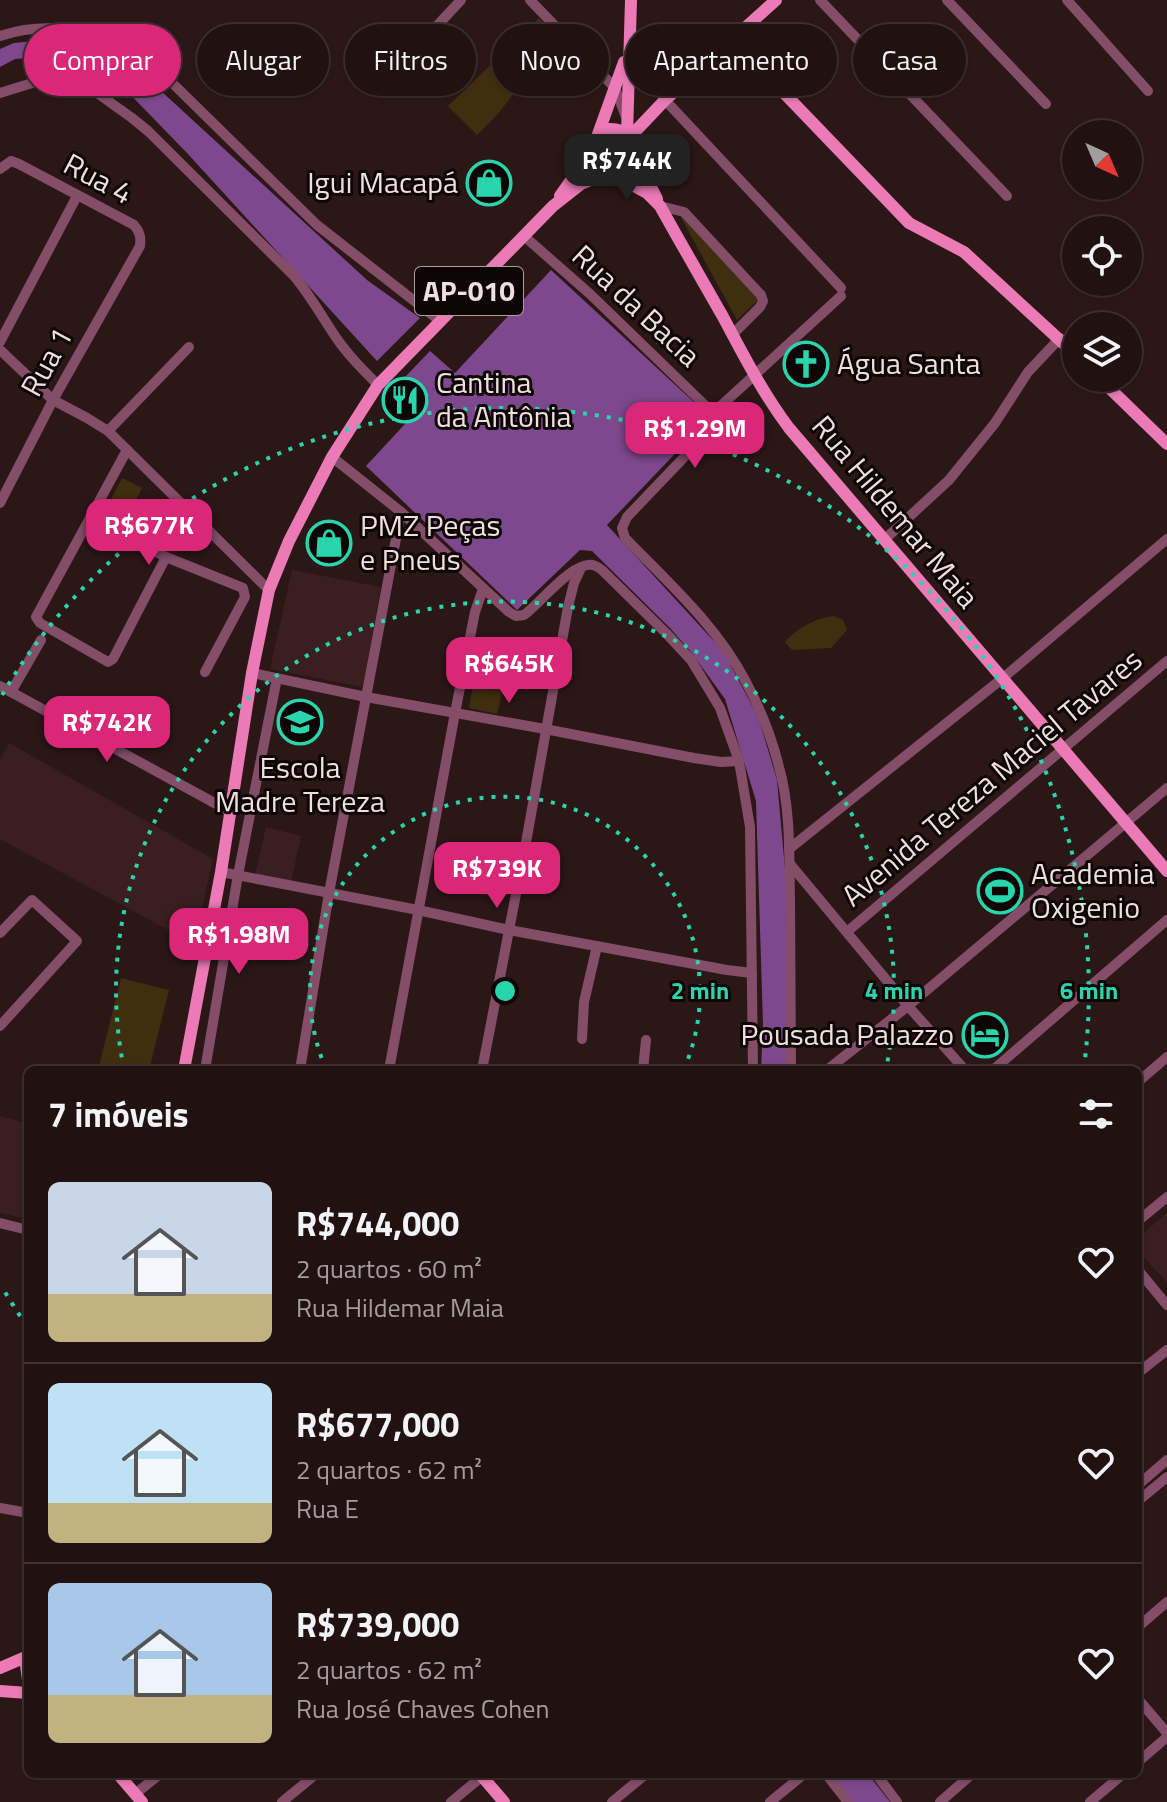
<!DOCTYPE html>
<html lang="pt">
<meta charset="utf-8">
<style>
:root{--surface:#211111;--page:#291a1a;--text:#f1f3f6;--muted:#a29d9f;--line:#3e3131;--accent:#db2777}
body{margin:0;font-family:"Titillium Web",sans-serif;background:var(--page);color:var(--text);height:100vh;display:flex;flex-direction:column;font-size:30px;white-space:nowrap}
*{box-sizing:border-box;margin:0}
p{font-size:26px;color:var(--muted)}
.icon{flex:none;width:44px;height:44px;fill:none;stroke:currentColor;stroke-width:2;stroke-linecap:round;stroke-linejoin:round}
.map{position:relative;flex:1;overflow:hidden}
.panel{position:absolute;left:24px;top:1066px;width:1118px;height:712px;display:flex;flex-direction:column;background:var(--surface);border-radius:12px;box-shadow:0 2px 6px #0004,0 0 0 2px var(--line)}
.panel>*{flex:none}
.banner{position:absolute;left:24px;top:24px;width:1120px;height:72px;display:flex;gap:16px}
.needle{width:52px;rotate:136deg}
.fabs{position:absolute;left:1062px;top:120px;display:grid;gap:16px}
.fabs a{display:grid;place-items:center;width:80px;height:80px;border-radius:50%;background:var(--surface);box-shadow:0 2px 6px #0004,0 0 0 2px var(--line);font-size:40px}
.price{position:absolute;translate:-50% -68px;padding:0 18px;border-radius:16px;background:var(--accent);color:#fff;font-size:26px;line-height:52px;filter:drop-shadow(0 2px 4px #0008)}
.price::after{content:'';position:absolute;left:50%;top:48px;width:24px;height:18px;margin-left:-12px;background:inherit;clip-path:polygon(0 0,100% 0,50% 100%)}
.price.active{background:#222;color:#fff}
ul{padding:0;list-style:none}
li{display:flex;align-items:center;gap:24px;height:200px;padding:0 24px}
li+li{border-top:2px solid var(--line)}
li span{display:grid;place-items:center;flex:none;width:224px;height:160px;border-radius:12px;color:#555}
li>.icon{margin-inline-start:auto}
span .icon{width:96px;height:96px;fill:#fffc;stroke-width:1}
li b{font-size:34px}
h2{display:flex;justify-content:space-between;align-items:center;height:96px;padding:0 24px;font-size:34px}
.tag{padding:0 28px;border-radius:36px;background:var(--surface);box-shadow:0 2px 6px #0004,0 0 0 2px var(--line);font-size:28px;line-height:72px}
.tag.active{background:var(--accent);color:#fff}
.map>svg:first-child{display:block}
</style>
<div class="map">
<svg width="1167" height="1802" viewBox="0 0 1167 1802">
<rect width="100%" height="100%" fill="#2c1717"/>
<g fill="#3b1f20">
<polygon points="292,570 381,587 363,687 270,669"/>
<polygon points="283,710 320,718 318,731 280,726"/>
<polygon points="9,743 213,859 194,944 0,839 0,760"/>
<polygon points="266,827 301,836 291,882 255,876"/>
<polygon points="0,1116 28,1124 28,1219 0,1213"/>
<polygon points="1167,1213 1167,1282 1138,1251 1138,1238"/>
</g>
<g fill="#402f0f">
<polygon points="539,18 558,38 497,115 477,135 448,106"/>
<path d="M614 133 623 139 624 152 616 165 603 167C595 154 600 140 614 133Z"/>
<polygon points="678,212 759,299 737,320"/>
<polygon points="122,478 142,488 125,522 105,511"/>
<path d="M833 616 843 620 847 630 831 648 792 650 785 642C796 628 815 619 833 616Z"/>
<polygon points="475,672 506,677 497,714 469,708"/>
<polygon points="121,978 169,990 149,1070 115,1070 99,1066"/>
</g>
<g fill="#7d488d">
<polygon points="74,37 136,68 367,280 420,318 377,361 187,153 121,85 64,55 15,59 0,67 0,49 14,43"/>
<polygon points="551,270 710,417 607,525 723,651 756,713 761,726 777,780 785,869 788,1070 761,1070 763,1024 756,801 725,699 691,652 670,628 592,551 580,550 517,610 366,466 429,398 406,376 430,351 455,373"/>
<polygon points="830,1774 868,1774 890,1802 851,1802"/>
</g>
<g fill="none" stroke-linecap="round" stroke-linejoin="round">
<g stroke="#844e69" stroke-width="10">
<polyline points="530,0 615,88 626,117"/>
<polyline points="820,0 1007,196"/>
<polyline points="947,0 1046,104"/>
<polyline points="1067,0 1148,91"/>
<path d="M0 36C55 18 112 33 157 68L317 225 440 321"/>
<polyline points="390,76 461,0"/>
<path d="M0 93 42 80 65 81 93 90 132 118 148 131 294 276C310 295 321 315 335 336 347 354 362 369 378 385"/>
<polyline points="665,100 841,288"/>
<path d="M0 169 11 161 19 164 134 225C140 232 141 237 140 246L53 400 0 503"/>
<polyline points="660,206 684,212 761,295 763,301 760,307 732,335"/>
<polyline points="524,236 590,294 713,413"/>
<polyline points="0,342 77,196"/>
<polyline points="0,350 53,400 87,418 108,431 269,590"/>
<path d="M713 413 716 419 713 427 627 517 622 528 625 538C669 583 717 626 746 682 760 708 772 738 779 767 791 809 789 856 790 900 790 957 791 1013 791 1070"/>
<polyline points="713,413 841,296"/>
<polyline points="108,431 189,347"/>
<polyline points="127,450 36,617 40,623 108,662 113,659 166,557"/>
<path d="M332 457 401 512 509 612 516 616 524 615C540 604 572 561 593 565 597 566 601 569 604 572L666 633 691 660 720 708 739 761 750 827 753 1070"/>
<polyline points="90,517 166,557 243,588 245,597 205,672"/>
<polyline points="884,540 949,480 995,423 1028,372 1060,338"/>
<polyline points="252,673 366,697 545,729 694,758 721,762 739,761"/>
<polyline points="0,686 231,812"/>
<polyline points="11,692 41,640"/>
<polyline points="789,849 1003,678 1167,539"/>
<polyline points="790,864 908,1006 965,1070"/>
<polyline points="221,872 418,910 509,930 727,970 752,973"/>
<polyline points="848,931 1167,661"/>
<polyline points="0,933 32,900 77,941 0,1026"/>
<polyline points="582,1039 584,1002 597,946"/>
<polyline points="205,1070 238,875 277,678"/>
<polyline points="300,1070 329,893 401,512"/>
<polyline points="389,1070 455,713 475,612 483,589"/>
<polyline points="482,1070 527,837 568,607 574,583 581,568"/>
<polyline points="643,1070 646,1040"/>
<polyline points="827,1070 908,1006 1167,788"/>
<polyline points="993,1070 1167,920"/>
<polyline points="1138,1082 1167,1057"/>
<polyline points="1138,1221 1167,1197"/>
<polyline points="0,1223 28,1230"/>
<polyline points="1138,1270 1167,1305"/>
<polyline points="1138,1373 1167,1350"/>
<polyline points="1138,1485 1167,1460"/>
<polyline points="1138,1501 1167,1477"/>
<polyline points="0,1508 28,1513"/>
<polyline points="1138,1627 1167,1602"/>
<polyline points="1138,1699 1167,1733"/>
<polyline points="1138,1762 1167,1737"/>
<polyline points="826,1774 848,1802"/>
<polyline points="876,1774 897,1802"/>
<polyline points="135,1794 160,1774"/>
<polyline points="282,1802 316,1774"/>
<polyline points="451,1802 485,1774"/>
<polyline points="612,1802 646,1774"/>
<polyline points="770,1802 804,1774"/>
<polyline points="940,1802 972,1774"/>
<polyline points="1090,1802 1123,1774"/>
</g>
<g stroke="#eb7ab6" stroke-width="12">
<polyline points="732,39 909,223 964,252 1076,355"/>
<path d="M609 129C642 128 634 166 607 173L598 169 592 155 597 137Z"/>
<polyline points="627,135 631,0"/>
<polyline points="597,137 624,62"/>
<polyline points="629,138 665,100 776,0"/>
<polyline points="630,145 657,199"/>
<path d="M610 173 647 193 660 206C680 242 701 278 722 315 743 354 762 392 789 428L1167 871"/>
<polyline points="560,196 593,149"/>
<polyline points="1099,378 1167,444"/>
<polyline points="184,1070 221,872 252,673 269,590 289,541 332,457 378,385 553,206 581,184 607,173"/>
<polyline points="28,1660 26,1665 28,1680"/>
<polyline points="0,1668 28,1656"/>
<polyline points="0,1691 28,1693"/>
<polyline points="118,1774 142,1802"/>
<polyline points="480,1774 504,1802"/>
</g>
</g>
<g fill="none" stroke="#28d5ad" stroke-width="4" stroke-dasharray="4 8">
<path d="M326 1069A195 195 0 1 1 684 1069"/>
<path d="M124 1069A389 389 0 1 1 886 1069"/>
<path d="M27 1326A584 584 0 0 1 2 1287M2 695A584 584 0 0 1 1084 1067"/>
</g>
<defs>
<g id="shop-ring" transform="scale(2.3)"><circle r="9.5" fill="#0e0606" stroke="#28d5ad" stroke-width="1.5"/><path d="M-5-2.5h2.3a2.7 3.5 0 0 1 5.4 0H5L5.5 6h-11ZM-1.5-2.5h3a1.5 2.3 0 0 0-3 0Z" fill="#28d5ad"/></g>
<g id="church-ring" transform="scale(2.3)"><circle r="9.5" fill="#0e0606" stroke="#28d5ad" stroke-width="1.5"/><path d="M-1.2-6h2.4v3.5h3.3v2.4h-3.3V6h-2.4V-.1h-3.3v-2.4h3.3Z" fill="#28d5ad"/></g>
<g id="restaurant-ring" transform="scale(2.3)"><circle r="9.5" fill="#0e0606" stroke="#28d5ad" stroke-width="1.5"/><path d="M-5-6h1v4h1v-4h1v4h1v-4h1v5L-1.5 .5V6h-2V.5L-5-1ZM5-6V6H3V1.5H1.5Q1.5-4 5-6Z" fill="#28d5ad"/></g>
<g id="school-ring" transform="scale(2.3)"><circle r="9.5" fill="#0e0606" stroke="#28d5ad" stroke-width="1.5"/><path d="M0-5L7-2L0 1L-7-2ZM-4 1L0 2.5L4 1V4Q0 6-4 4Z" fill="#28d5ad"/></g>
<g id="stadium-ring" transform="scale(2.3)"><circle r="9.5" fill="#0e0606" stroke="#28d5ad" stroke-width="1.5"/><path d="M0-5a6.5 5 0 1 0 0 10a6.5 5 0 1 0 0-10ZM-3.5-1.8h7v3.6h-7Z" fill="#28d5ad"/></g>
<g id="hotel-ring" transform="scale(2.3)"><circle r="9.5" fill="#0e0606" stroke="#28d5ad" stroke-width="1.5"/><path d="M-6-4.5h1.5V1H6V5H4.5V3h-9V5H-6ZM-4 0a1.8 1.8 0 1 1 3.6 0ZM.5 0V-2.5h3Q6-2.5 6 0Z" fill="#28d5ad"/></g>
</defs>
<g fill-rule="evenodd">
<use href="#shop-ring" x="489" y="183"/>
<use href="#church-ring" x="806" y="364"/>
<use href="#restaurant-ring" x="405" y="400"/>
<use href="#shop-ring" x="329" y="543"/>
<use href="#school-ring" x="300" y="722"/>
<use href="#stadium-ring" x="1000" y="891"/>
<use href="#hotel-ring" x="985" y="1035"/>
</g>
<g text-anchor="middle" stroke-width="6" stroke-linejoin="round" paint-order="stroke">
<rect fill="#0e0606" stroke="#ac9f9e" stroke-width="2" x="415" y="267" width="108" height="48" rx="6"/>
<g font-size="28" font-weight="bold" fill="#efe0df">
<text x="469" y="301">AP-010</text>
</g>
<g font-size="30" fill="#efe0df" stroke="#0e0606">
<text transform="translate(98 179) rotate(28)" y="10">Rua 4</text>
<text transform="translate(636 306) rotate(43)" y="10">Rua da Bacia</text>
<text transform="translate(47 362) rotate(-61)" y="10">Rua 1</text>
<text transform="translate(895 512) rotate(50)" y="10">Rua Hildemar Maia</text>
<text transform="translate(992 778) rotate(-40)" y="10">Avenida Tereza Maciel Tavares</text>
</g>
<g font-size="30" fill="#efe0df" stroke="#0e0606" text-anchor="start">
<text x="458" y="193" text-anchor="end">Igui Macapá</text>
<text x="837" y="374">Água Santa</text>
<text x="436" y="393">Cantina<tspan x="436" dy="34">da Antônia</tspan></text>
<text x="360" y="536">PMZ Peças<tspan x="360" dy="34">e Pneus</tspan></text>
<text x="300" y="778" text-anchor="middle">Escola<tspan x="300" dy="34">Madre Tereza</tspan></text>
<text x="1031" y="884">Academia<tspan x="1031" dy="34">Oxigenio</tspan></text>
<text x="954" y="1045" text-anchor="end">Pousada Palazzo</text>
</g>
</g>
<circle cx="505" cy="991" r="12" fill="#28d5ad" stroke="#0e0606" stroke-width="4"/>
<g font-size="24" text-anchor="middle" font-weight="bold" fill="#28d5ad" stroke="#0e0606" stroke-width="6" stroke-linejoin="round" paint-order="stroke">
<text x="700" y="999">2 min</text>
<text x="894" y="999">4 min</text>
<text x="1089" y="999">6 min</text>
</g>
</svg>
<div class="fabs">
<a><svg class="needle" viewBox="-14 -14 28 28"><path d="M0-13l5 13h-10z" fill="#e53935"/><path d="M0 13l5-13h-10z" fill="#a29d9f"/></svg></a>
<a><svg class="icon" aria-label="locate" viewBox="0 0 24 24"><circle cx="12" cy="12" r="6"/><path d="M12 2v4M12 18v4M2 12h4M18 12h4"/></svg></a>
<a><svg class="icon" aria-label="layers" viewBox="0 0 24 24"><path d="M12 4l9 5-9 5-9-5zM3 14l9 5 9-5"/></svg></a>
</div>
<b class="price active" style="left:627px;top:202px">R$744K</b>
<b class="price" style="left:695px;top:470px">R$1.29M</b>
<b class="price" style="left:149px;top:567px">R$677K</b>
<b class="price" style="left:509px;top:705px">R$645K</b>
<b class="price" style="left:107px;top:764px">R$742K</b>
<b class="price" style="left:497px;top:910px">R$739K</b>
<b class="price" style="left:239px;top:976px">R$1.98M</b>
<div class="banner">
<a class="tag active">Comprar</a>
<a class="tag">Alugar</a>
<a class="tag">Filtros</a>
<a class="tag">Novo</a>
<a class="tag">Apartamento</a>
<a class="tag">Casa</a>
</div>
<section class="panel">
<h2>7 imóveis<svg class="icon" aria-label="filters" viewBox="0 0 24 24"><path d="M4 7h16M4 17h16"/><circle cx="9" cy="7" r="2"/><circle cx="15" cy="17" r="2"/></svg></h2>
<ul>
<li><span style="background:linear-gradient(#c9d6e8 70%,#c2b280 0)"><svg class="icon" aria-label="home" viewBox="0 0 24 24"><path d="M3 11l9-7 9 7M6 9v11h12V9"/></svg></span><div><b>R$744,000</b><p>2 quartos · 60 m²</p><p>Rua Hildemar Maia</p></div><svg class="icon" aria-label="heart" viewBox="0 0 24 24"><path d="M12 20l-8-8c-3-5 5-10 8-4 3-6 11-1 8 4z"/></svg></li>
<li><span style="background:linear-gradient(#bfe0f5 75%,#c2b280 0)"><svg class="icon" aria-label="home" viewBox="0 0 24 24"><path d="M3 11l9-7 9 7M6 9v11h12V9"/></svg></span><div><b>R$677,000</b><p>2 quartos · 62 m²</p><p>Rua E</p></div><svg class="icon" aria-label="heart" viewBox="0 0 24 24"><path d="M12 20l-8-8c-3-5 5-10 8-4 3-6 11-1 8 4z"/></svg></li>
<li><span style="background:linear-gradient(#a9c7e8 70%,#c2b280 0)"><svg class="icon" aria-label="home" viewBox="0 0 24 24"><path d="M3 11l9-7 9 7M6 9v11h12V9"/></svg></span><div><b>R$739,000</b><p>2 quartos · 62 m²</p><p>Rua José Chaves Cohen</p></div><svg class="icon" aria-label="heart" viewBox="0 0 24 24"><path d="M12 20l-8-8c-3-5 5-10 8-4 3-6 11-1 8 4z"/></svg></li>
</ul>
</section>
</div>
